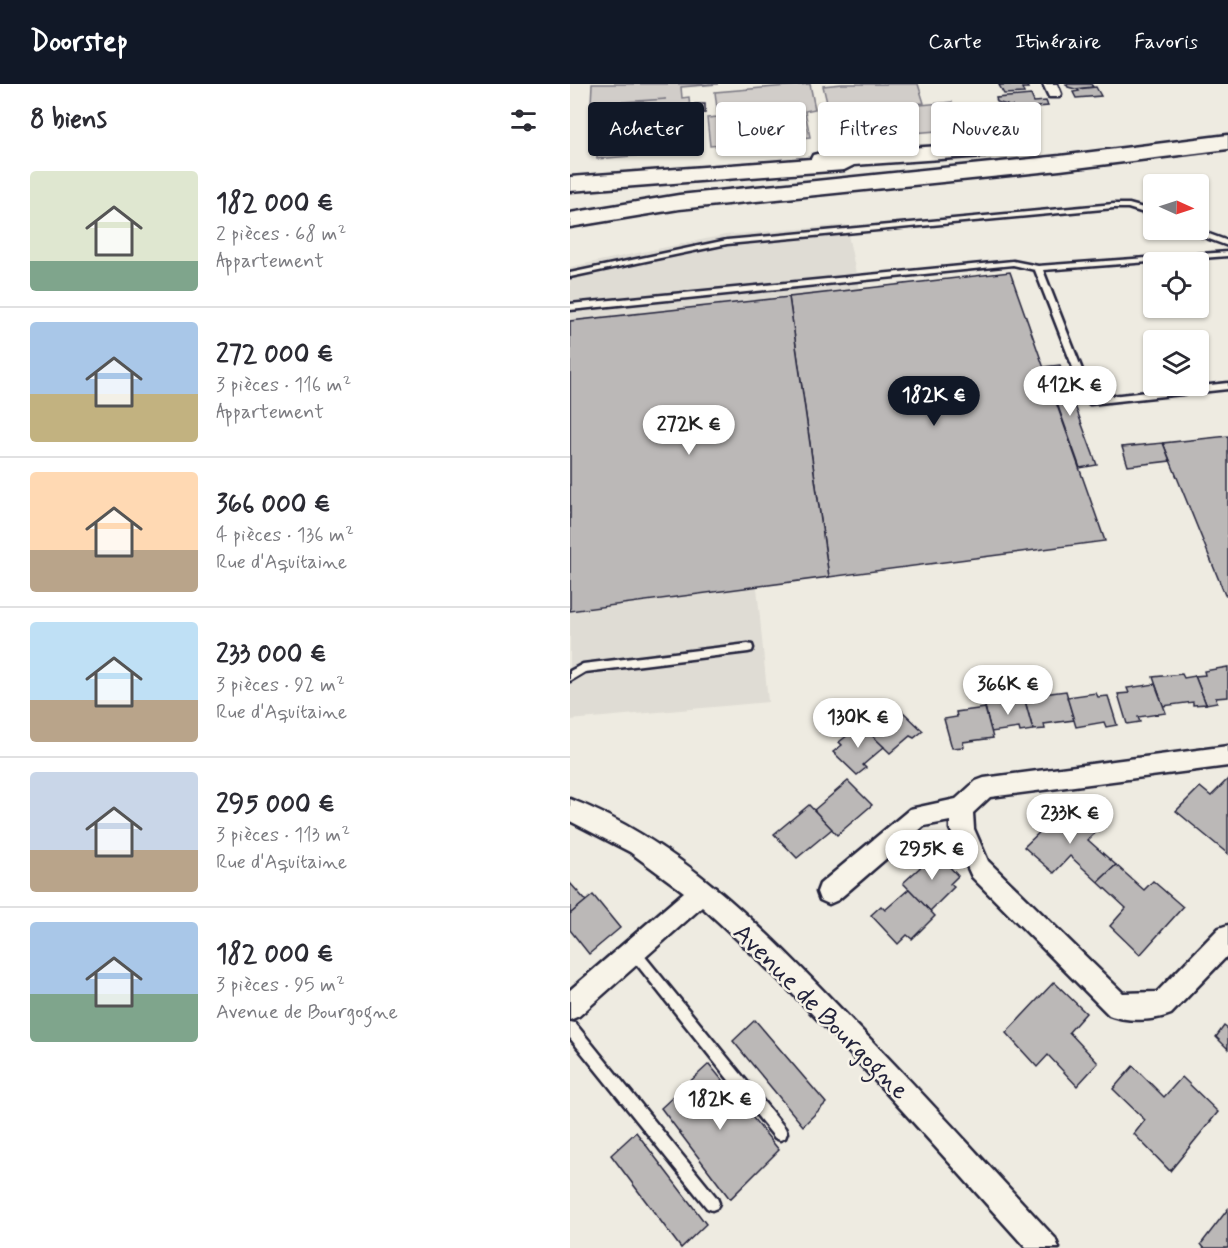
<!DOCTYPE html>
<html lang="fr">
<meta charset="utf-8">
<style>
:root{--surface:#fff;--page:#f7f7f7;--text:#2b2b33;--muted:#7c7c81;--line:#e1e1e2;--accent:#111827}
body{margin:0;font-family:Mynerve,sans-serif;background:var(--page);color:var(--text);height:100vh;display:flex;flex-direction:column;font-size:22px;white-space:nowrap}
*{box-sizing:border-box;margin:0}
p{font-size:20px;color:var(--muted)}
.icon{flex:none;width:33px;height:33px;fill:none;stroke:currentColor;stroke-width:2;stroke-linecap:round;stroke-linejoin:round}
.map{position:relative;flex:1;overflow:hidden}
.side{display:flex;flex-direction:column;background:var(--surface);width:570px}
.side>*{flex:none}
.hud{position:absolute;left:18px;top:18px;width:549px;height:54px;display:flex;gap:12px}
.needle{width:39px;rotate:93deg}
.buttons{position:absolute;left:573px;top:90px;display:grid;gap:12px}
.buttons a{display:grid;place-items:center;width:66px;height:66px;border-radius:6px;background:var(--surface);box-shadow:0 2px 4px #0004;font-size:30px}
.price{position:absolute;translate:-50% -51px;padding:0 14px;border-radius:21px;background:#fff;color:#222;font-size:20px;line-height:39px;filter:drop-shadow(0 2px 3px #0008)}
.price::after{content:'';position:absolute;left:50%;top:36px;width:18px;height:14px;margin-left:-9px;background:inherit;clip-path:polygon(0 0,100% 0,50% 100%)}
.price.active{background:var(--accent);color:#fff}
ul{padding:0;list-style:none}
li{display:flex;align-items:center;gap:18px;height:150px;padding:0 30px}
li+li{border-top:2px solid var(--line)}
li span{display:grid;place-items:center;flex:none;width:168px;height:120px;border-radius:6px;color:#555}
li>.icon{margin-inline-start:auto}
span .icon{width:72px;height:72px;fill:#fffc;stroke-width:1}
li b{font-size:26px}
h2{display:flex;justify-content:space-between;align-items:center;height:72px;padding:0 30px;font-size:26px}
.pill{padding:0 21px;border-radius:6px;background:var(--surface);box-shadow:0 2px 4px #0004;font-size:21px;line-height:54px}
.pill.active{background:var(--accent);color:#fff}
header{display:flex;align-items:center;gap:36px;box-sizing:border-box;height:84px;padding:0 30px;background:var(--accent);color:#fff}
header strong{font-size:28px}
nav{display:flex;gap:33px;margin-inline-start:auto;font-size:21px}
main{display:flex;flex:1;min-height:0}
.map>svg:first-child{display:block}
</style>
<header>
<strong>Doorstep</strong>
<nav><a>Carte</a><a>Itinéraire</a><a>Favoris</a></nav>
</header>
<main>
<section class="side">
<h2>8 biens<svg class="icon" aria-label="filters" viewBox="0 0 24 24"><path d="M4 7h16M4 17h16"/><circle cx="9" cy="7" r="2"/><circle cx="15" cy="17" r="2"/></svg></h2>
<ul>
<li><span style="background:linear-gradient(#dfe7d0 75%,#7fa58c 0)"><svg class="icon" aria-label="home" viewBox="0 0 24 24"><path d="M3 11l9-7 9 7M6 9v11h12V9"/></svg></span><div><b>182 000 €</b><p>2 pièces · 68 m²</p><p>Appartement</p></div></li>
<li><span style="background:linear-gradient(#a9c7e8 60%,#c2b280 0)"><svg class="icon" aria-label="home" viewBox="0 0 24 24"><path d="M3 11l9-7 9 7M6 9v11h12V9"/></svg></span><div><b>272 000 €</b><p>3 pièces · 116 m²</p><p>Appartement</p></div></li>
<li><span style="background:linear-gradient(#ffd9b3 65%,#b9a48a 0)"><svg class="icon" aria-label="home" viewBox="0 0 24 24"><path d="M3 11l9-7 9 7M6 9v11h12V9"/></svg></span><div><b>366 000 €</b><p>4 pièces · 136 m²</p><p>Rue d'Aquitaine</p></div></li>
<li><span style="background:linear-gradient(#bfe0f5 65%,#b9a48a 0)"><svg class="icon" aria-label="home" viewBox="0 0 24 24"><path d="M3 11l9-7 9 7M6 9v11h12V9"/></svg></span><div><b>233 000 €</b><p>3 pièces · 92 m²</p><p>Rue d'Aquitaine</p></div></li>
<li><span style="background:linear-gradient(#c9d6e8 65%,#b9a48a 0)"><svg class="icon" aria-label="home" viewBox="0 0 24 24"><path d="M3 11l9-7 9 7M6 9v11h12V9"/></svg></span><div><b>295 000 €</b><p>3 pièces · 113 m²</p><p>Rue d'Aquitaine</p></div></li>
<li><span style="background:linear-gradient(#a9c7e8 60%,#7fa58c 0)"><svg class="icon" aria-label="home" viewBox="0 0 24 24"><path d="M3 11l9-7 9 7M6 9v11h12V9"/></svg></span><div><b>182 000 €</b><p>3 pièces · 95 m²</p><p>Avenue de Bourgogne</p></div></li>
</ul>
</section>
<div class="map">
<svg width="658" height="1164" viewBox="0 0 658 1164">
<rect width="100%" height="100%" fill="#eeebe1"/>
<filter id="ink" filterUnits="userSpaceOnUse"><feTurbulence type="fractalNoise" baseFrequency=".0167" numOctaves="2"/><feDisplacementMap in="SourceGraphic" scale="12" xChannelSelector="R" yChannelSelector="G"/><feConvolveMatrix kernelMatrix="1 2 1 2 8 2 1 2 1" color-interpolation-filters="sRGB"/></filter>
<g filter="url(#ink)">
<polygon fill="#dfdcd4" points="276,141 347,482 187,503 198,618 0,636 0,183 155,151"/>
<g fill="#d1cdc9" stroke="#7a7882" stroke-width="1.5">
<polygon points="22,0 148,0 111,3 112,14 119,13 121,39 127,39 129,66 27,75 27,48 21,48 21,21 96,15 21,20"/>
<polygon points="240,0 245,25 235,27 240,53 140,62 137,34 148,33 145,8"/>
<polygon points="272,0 348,0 354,19 259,27 253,2"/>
<polygon points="382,18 391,45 293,53 286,27"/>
</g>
<g fill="#bbb8b7" stroke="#22223b" stroke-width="1.5">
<polygon points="456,0 458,4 452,4 454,9 434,10 429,1"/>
<polygon points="496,0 521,0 523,3 505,5 498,3"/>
<polygon points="526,3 531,12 506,14 503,8 509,7 507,5"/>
<polygon points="461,11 464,18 476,17 478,22 444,25 442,22 435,23 437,21 427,18 426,14"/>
<polygon points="125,20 135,20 135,29 125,30"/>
<polygon points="440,188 535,457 259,493 219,213"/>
<polygon points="219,213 259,493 0,527 0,237"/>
<polygon points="490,281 527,381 510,384 474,283"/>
<polygon points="658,352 658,511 655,511 593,359"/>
<polygon points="593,359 600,377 558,382 552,363"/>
<polygon points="658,583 658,613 646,614 647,618 636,620 625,592 635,591 634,587"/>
<polygon points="612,590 614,594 625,592 636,620 623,621 623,618 593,622 583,593"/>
<polygon points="585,600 596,629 568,633 570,638 557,640 548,610 559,609 557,604"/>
<polygon points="496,607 504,636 474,640 475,645 463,646 455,617 465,615 465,611"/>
<polygon points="526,609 528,613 538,612 547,641 536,643 534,638 506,643 497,613"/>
<polygon points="442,615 443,619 455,617 463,646 450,648 449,644 421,648 414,618"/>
<polygon points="415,624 423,654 393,658 394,663 382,664 374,635 387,633 386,628"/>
<polygon points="330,625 353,647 344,654 340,652 320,669 296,646 318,629 321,631"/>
<polygon points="291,641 314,663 293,681 296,684 287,691 263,668 272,661 269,658"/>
<polygon points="658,695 658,770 606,727 630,703 641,712"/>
<polygon points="278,697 302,721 267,751 244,726"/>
<polygon points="239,721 262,745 227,774 204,750"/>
<polygon points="498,721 527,747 518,756 546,781 528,798 500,772 484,789 454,763"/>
<polygon points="363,765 388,792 380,800 384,803 360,827 333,799 356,778 352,774"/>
<polygon points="546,781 574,806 583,797 613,823 570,871 540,842 556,824 528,798"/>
<polygon points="0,799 16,817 0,830"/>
<polygon points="339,805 365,832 342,855 337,851 328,860 301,831 311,822 315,826"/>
<polygon points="23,811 50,844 19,870 0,846 0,830"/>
<polygon points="484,898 516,929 499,948 528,979 507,1002 478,971 467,983 436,949"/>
<polygon points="185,936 256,1019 233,1042 163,957"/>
<polygon points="654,942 658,945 658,965 646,953"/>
<polygon points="139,980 209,1066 160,1115 91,1024"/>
<polygon points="563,982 594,1013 612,993 648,1028 600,1087 564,1050 575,1036 543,1005"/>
<polygon points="66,1048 136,1140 111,1164 41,1071"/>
<polygon points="658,1125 658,1164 634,1164 631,1160"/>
</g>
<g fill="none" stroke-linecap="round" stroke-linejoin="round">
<g stroke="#22223b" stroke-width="5">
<g id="service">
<polygon points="544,120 559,120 584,127 584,132 558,124 544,124 157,160 0,193 0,189 157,156"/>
<polygon points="620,146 628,146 658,157 658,162 620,148"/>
<polygon points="658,168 658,172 473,186 523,314 658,299 658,305 520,320 516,317 465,186 443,181 0,226 0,220 443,177 468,182"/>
<polygon points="178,560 182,561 183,564 182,567 178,568 15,588 0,597 0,587 13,580"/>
<polygon points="64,862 68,864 215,1044 217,1049 215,1054 210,1056 205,1054 60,872 58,868 60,864"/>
<polygon points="0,938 5,939 147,1114 149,1119 147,1124 142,1126 137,1124 0,954"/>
</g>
</g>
<g stroke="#22223b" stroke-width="5">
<g id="minor">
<polygon points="473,0 487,0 491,10 489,13 479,13"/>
<path d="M658 662V682L420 713 403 729 404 745 418 777 553 909 587 908 649 844 658 841V871L601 930C584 937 556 938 539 931L402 793 380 745V737L354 742 268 816 259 820 250 816 247 808 250 800 340 725 386 715 406 697 414 694Z"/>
<path d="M0 715C109 757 191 842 271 925 344 999 414 1077 485 1154L489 1164H456C351 1048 249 928 132 823L9 932 0 936V906L114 808 60 768 0 737Z"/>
</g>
</g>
<g stroke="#22223b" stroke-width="5">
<g id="trunk">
<polygon points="658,51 658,65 490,86 109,125 0,143 0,129 109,111 490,72"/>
<polygon points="406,60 414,62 417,67 414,72 284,81 274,86 0,107 0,93 241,75 243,71 251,69"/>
</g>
</g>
<use href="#service" fill="#f7f3e8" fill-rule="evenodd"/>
<use href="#minor" fill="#f7f3e8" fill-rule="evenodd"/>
<use href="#trunk" fill="#f7f3e8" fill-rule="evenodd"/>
</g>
</g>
<g text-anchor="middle" stroke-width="5" stroke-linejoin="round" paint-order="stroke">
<g font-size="26" fill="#22223b" stroke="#f7f3e8">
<text transform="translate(252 927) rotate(45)" y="9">Avenue de Bourgogne</text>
</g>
</g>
</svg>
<div class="buttons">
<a><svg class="needle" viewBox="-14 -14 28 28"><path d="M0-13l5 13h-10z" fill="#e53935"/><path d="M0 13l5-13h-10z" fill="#7c7c81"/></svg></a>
<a><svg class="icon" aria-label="locate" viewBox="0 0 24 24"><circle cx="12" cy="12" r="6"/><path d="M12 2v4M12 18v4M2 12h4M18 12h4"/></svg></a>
<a><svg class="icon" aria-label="layers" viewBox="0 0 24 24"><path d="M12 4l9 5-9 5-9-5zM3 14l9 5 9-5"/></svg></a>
</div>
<b class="price" style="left:500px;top:333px">412K €</b>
<b class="price active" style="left:364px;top:343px">182K €</b>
<b class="price" style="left:119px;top:372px">272K €</b>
<b class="price" style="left:438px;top:632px">366K €</b>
<b class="price" style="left:288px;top:665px">130K €</b>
<b class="price" style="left:500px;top:761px">233K €</b>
<b class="price" style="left:362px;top:797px">295K €</b>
<b class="price" style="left:150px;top:1047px">182K €</b>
<div class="hud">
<a class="pill active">Acheter</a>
<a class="pill">Louer</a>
<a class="pill">Filtres</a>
<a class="pill">Nouveau</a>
</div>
</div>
</main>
